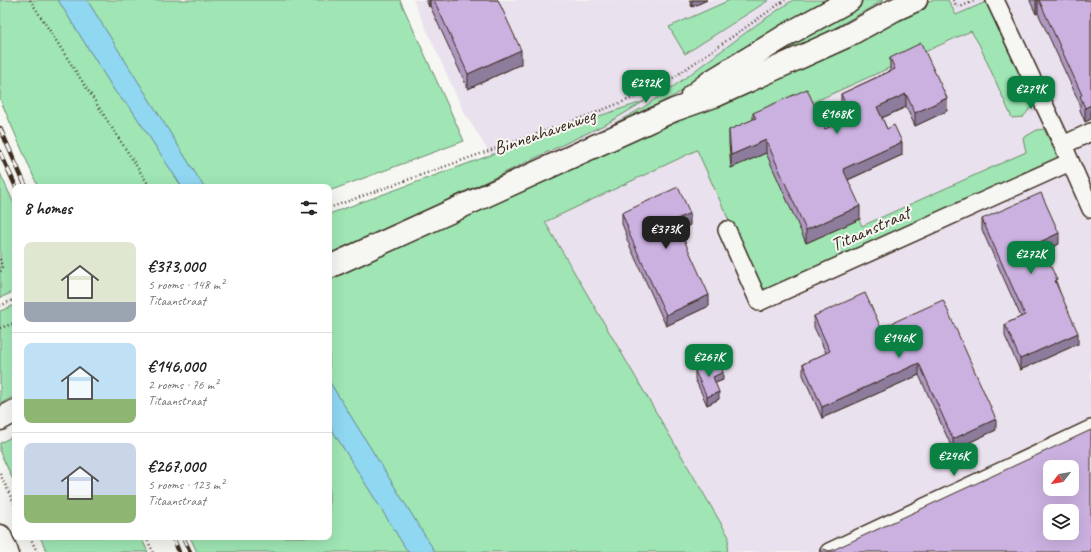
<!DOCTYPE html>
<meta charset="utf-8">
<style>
:root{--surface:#fff;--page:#f6f6f6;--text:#222;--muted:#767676;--line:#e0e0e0;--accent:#0b8043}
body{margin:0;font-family:Caveat,sans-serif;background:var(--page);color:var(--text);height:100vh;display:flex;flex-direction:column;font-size:15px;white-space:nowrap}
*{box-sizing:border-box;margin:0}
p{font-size:13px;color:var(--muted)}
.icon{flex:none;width:22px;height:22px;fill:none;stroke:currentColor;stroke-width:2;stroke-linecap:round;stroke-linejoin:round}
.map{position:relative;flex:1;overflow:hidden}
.drawer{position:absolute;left:12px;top:184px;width:320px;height:356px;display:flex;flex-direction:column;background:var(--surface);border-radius:8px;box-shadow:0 4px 16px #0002}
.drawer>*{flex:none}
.needle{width:26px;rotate:239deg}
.fabs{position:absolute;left:1043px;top:460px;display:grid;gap:8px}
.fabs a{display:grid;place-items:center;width:36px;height:36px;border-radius:8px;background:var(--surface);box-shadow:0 4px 16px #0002;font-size:20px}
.price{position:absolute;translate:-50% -34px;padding:0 9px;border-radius:8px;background:var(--accent);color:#fff;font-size:13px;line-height:26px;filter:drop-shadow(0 1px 2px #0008)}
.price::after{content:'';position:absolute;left:50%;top:24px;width:12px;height:9px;margin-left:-6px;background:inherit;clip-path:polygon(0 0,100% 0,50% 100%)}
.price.selected{background:#222;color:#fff}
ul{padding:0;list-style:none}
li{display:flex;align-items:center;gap:12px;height:100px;padding:0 12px}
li+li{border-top:1px solid var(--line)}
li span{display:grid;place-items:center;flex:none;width:112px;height:80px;border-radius:8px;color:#555}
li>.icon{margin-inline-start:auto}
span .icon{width:48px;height:48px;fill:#fffc;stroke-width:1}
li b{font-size:17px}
h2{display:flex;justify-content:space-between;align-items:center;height:48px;padding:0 12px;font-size:17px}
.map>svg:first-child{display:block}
</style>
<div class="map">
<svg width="1091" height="552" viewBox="0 0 1091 552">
<rect width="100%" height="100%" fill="#f6f6f2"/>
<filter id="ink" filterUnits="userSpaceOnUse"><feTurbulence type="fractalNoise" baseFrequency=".025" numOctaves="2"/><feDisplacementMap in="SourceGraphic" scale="8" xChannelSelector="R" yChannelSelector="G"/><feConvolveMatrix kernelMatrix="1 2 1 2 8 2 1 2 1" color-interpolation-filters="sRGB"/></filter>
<g filter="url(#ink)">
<path fill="#e9e1ed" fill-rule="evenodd" d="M413 0H1091V552H727L729 537 464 112ZM1050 467H1072V489H1050ZM1050 511H1072V533H1050Z"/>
<g fill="#9fe6b4" stroke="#6d8869">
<polygon points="0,0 58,0 116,93 132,110 182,187 38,187 0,99"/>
<polygon points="87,0 400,0 464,141 329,191 329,187 204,187"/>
<polygon points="730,0 769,0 685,54 669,27"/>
<polygon points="793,0 833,0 667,100 590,137 644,107 681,81 756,25"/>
<polygon points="860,0 884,0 798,49 715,85"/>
<polygon points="931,0 948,0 956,15 986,2 1033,105 1023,117 1012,118 979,44 971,31 807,105 862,226 1026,152 1023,138 1037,130 1044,129 1059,160 765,291 730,223 697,150 545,222 729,537 727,552 435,552 329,381 329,278 525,191 813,59"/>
<polygon points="645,101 608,123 329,257 329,214 593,118"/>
<polygon points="0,173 15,206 15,291 0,298"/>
<polygon points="15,305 15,396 0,404 0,311"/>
<polygon points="329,425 408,552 197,552 190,537 329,537"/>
<polygon points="15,435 15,484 0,452 0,443"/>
<polygon points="40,537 141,537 148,552 47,552"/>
</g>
<g fill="#90d7f2" stroke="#6e929d">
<polygon points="58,0 87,0 204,187 182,187 132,110 116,93"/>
<polygon points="329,381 435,552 408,552 329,425"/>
</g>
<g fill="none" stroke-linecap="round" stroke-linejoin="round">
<g stroke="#3b2a1e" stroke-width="20">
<g id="street">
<polyline points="995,0 1063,145 1091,209"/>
<polyline points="1063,145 1091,132"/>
<polyline points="727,230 759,302 1070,162"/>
<polyline points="829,552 1091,429"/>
</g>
</g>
<g stroke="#3b2a1e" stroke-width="25">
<g id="secondary">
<polyline points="692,96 710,82 790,33 850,0"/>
<polyline points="329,267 674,110 717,95 845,37 894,10 916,0"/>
<polyline points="0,419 15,411"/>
</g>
</g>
<g stroke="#3b2a1e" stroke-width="25">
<polyline id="primary" points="0,536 7,552"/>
</g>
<g stroke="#3b2a1e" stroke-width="2.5" stroke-dasharray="1 3" stroke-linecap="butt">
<polyline points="30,0 150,187"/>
<polyline points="953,0 956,5 960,7 976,0"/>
<polyline points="329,208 592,114 653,90 670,80 785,0"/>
<polyline points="0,259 2,267 0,273"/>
<polyline points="0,306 15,299"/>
<polyline points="0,328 15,323"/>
<polyline points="0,474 15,505"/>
<polyline points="30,537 37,552"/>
<polyline points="146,537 153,552"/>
</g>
<use href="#street" stroke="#f6f6f2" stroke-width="17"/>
<use href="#secondary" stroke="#f6f6f2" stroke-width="22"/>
<use href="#primary" stroke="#f6f6f2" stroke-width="22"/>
<g stroke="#3b2a1e" stroke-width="4.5">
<g id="rail">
<polyline points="0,128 26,187"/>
<polyline points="0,152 16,187"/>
<polyline points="173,537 179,552"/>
<polyline points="183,537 190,552"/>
</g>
</g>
<use href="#rail" stroke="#f6f6f2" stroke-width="3" stroke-dasharray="9" stroke-linecap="butt"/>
</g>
<g fill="#af98c1" stroke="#3b2a1e">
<polygon points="426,0 498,0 521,64 468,89 430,6 429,7"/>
<polygon points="689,0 707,0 692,7"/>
<polygon points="1030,0 1091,0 1091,119 1085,122 1080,110 1080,104 1038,13 1036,14 1030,1"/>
<polygon points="890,58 947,111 915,126 906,107 882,118 887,129 902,155 848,180 860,219 806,243 766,153 731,168 729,144 729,130 753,120 753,113 825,129 847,119 841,107 841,94 890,71"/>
<polygon points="622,213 690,225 680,229 709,306 666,326 627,240 627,236 622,224"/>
<polygon points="982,219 1059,244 1044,251 1057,284 1078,344 1020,370 1005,336 1005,324 1021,317 982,230"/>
<polygon points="814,316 881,328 996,430 953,450 919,375 822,418 803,375 803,364 826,353 814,327"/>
<polygon points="695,371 723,380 715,383 719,399 707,405 695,379"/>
</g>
<g fill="#8e7c9d" stroke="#3b2a1e">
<polygon points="429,0 430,0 430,6 429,7"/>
<polygon points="692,0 707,0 692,7"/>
<polygon points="1036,0 1038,0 1038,13 1036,14"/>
<polygon points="521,50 521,64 468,89 468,74"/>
<polygon points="906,94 906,107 877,120 877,107"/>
<polygon points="947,98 947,111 915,126 915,113"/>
<polygon points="1091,105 1091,119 1085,122 1085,108"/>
<polygon points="766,140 766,153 731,168 731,155"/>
<polygon points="902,142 902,155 843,182 843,169"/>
<polygon points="860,206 860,219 806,243 806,230"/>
<polygon points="690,213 690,225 675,231 675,220"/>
<polygon points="1059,233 1059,244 1040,253 1040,242"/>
<polygon points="709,295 709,306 666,326 666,315"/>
<polygon points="1078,333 1078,344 1020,370 1020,359"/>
<polygon points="919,363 919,375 822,418 822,407"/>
<polygon points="723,372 723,380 713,384 713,377"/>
<polygon points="719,392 719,399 707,405 707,397"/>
<polygon points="996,419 996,430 953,450 953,439"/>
</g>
<g fill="#cbb1e0" stroke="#3b2a1e" fill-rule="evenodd">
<polygon points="434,0 498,0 521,50 468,74"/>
<polygon points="1039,0 1091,0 1091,105 1085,108 1080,96 1082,95"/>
<polygon points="921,43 947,98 915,113 906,94 877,107 887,129 894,125 902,142 843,169 860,206 806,230 766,140 731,155 729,130 756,118 753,113 807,89 825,129 852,117 841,94 895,69 890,58"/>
<polygon points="678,187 690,213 675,220 709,295 666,315 627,229 628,228 622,213"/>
<polygon points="1041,193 1059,233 1040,242 1057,280 1055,281 1078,333 1020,359 1005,324 1025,315 982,219"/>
<polygon points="865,293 881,328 943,300 996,419 953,439 919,363 822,407 803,364 830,351 814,316"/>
<polygon points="718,361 723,372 713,377 719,392 707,397 695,371"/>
<path d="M1091 430V552H819L824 549 829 551 833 550ZM1050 467H1072V489H1050ZM1050 511H1072V533H1050Z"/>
</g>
</g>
<g text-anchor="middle" stroke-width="4" stroke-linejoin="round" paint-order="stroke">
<g font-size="19" fill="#3b2a1e" stroke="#f6f6f2">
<text transform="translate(544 131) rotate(-19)" y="7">Binnenhavenweg</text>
<text transform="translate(870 228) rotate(-24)" y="7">Titaanstraat</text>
</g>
</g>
</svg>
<div class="fabs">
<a><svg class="needle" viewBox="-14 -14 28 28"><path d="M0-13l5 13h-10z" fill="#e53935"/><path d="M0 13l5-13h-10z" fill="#767676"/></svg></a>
<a><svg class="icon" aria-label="layers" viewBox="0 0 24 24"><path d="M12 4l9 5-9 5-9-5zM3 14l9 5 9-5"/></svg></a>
</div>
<b class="price" style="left:646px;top:104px">€292K</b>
<b class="price" style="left:1031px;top:110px">€279K</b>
<b class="price" style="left:837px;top:135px">€168K</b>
<b class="price selected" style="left:666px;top:250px">€373K</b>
<b class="price" style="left:1031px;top:275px">€272K</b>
<b class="price" style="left:899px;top:359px">€146K</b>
<b class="price" style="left:709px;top:378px">€267K</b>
<b class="price" style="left:954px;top:477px">€246K</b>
<section class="drawer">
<h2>8 homes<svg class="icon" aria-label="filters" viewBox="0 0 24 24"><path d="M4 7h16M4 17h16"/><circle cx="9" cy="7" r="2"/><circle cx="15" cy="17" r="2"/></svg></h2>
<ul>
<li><span style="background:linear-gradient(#dfe7d0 75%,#9aa5b1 0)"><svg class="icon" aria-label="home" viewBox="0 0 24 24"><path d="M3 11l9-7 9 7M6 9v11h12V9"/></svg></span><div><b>€373,000</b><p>5 rooms · 148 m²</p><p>Titaanstraat</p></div></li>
<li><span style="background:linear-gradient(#bfe0f5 70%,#8fb573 0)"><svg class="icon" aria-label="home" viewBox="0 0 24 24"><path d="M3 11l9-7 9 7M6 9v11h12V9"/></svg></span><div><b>€146,000</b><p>2 rooms · 76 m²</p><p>Titaanstraat</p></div></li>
<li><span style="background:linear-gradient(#c9d6e8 65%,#8fb573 0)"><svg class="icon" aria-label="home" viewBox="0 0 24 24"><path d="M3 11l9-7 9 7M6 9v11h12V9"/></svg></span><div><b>€267,000</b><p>5 rooms · 123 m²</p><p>Titaanstraat</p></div></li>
</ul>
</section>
</div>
